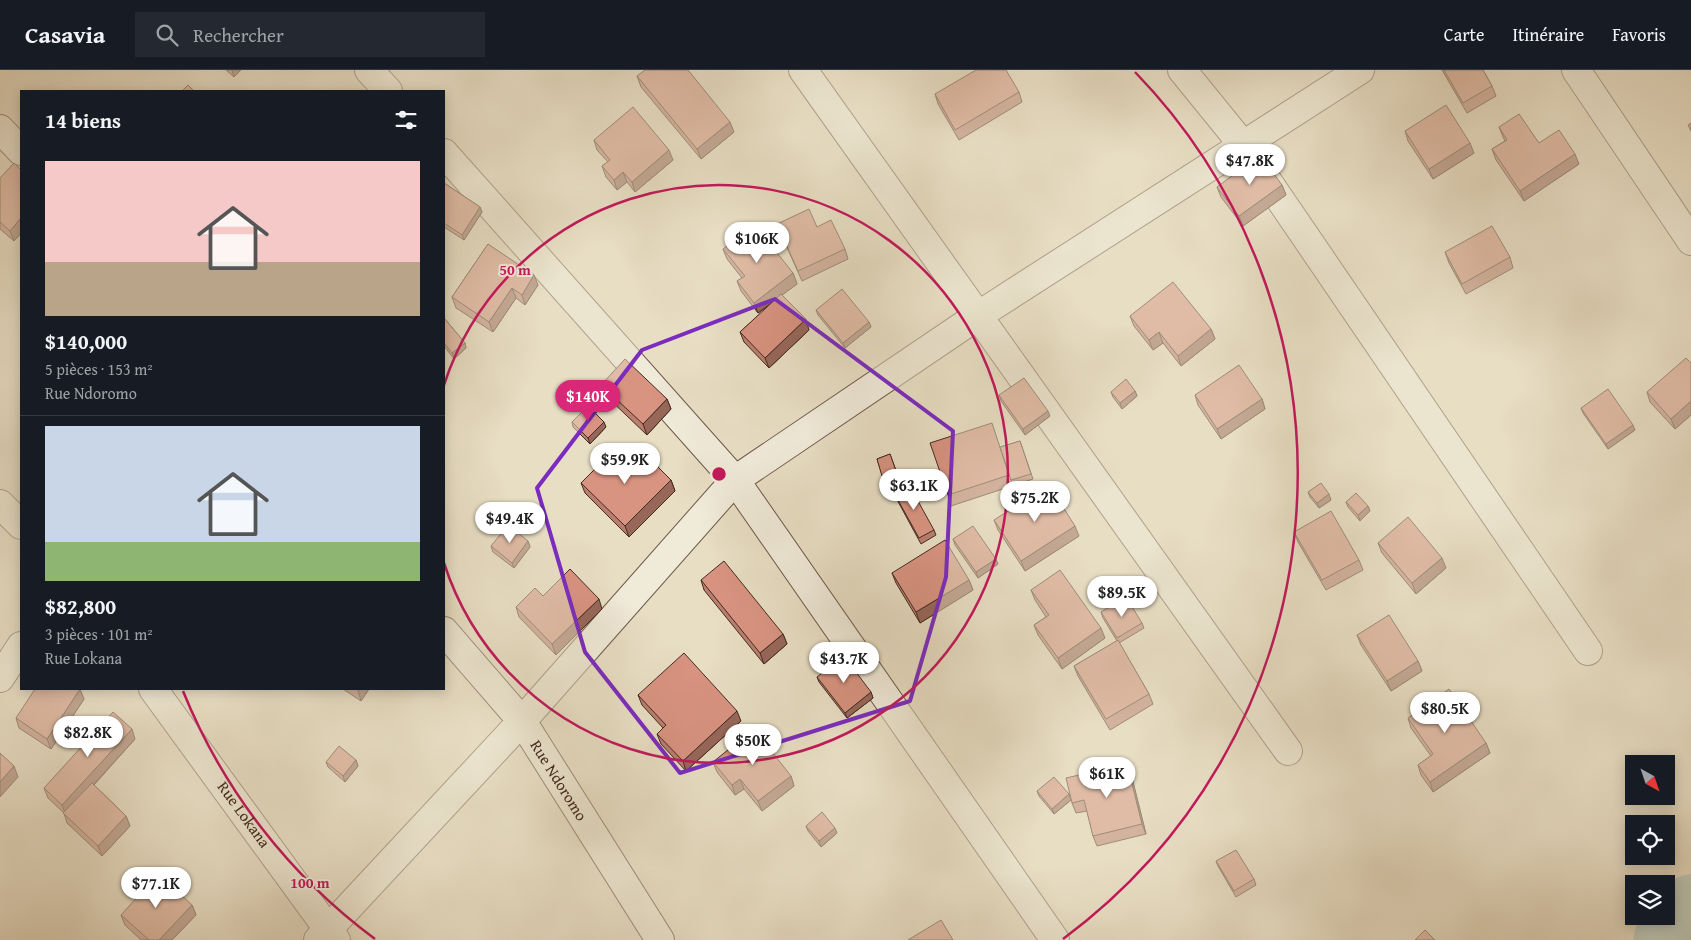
<!DOCTYPE html>
<html lang="fr">
<meta charset="utf-8">
<style>
:root{--surface:#171b24;--page:#242831;--text:#f1f3f6;--muted:#9ea1a6;--line:#363941;--accent:#db2777}
body{margin:0;font-family:"Gentium Book Plus",serif;background:var(--page);color:var(--text);height:100vh;display:flex;flex-direction:column;font-size:19px;white-space:nowrap}
*{box-sizing:border-box;margin:0}
p{font-size:16px;color:var(--muted)}
.icon{flex:none;width:28px;height:28px;fill:none;stroke:currentColor;stroke-width:2;stroke-linecap:round;stroke-linejoin:round}
.map{position:relative;flex:1;overflow:hidden}
.drawer{position:absolute;left:20px;top:20px;width:425px;height:600px;display:flex;flex-direction:column;background:var(--surface);border-radius:0px;box-shadow:0 2px 12px #0003}
.drawer>*{flex:none}
.needle{width:32px;rotate:140deg}
.buttons{position:absolute;left:1625px;top:685px;display:grid;gap:10px}
.buttons a{display:grid;place-items:center;width:50px;height:50px;border-radius:0px;background:var(--surface);box-shadow:0 2px 12px #0003;font-size:25px}
.price{position:absolute;translate:-50% -42px;padding:0 11px;border-radius:18px;background:#fff;color:#222;font-size:16px;line-height:32px;filter:drop-shadow(0 1px 2px #0008)}
.price::after{content:'';position:absolute;left:50%;top:30px;width:15px;height:11px;margin-left:-8px;background:inherit;clip-path:polygon(0 0,100% 0,50% 100%)}
.price.selected{background:var(--accent);color:#fff}
ul{padding:0;list-style:none}
li{display:grid;align-content:center;gap:10px;height:265px;padding:0 25px}
li+li{border-top:1px solid var(--line)}
li span{display:grid;place-items:center;height:155px;border-radius:0px;color:#555}
li>.icon{margin-inline-start:auto}
span .icon{width:90px;height:90px;fill:#fffc;stroke-width:1}
li b{font-size:21px}
h2{display:flex;justify-content:space-between;align-items:center;height:60px;padding:0 25px;font-size:21px}
header{display:flex;align-items:center;gap:30px;box-sizing:border-box;height:70px;padding:0 25px;background:var(--surface);border-bottom:1px solid var(--line)}
header strong{font-size:24px}
nav{display:flex;gap:28px;margin-inline-start:auto;font-size:18px}
.search{width:350px;height:45px;background:var(--page);display:flex;align-items:center;gap:12px;box-sizing:border-box;padding:0 18px;border-radius:0px;color:var(--muted);font-size:19px}
.map>svg:first-child{display:block}
</style>
<header>
<strong>Casavia</strong>
<div class="search"><svg class="icon" aria-label="search" viewBox="0 0 24 24"><circle cx="10" cy="10" r="6"/><path d="M15 15l6 6"/></svg>Rechercher</div>
<nav><a>Carte</a><a>Itinéraire</a><a>Favoris</a></nav>
</header>
<div class="map">
<svg width="1691" height="870" viewBox="0 0 1691 870">
<rect width="100%" height="100%" fill="#e8dec4"/>
<filter id="stains"><feTurbulence type="fractalNoise" baseFrequency=".004" numOctaves="4"/><feColorMatrix values="0 0 0 0 .2 0 0 0 0 .09 0 0 0 0 .02 0 0 0 .5 -.17"/></filter>
<radialGradient id="worn" r=".72"><stop offset=".6" stop-color="#630" stop-opacity="0"/><stop offset="1" stop-color="#630" stop-opacity=".3"/></radialGradient>
<g fill="none" stroke-linecap="round" stroke-linejoin="round">
<polyline stroke="#98bbb9" stroke-width="69" points="1668,870 1691,839"/>
<g stroke="#6d584a" stroke-width="30">
<g id="street">
<polyline points="369,0 388,21"/>
<polyline points="803,0 1288,681"/>
<polyline points="1182,0 1243,75 1588,581"/>
<polyline points="1576,0 1691,171"/>
<polyline points="444,83 735,410 1055,870"/>
<polyline points="0,434 21,455"/>
<polyline points="0,608 21,576"/>
<path id="s1" d="M153 619 336 870"/>
<polyline points="318,870 522,651 735,410 979,245 1360,0"/>
</g>
</g>
<g stroke="#442b21" stroke-width="30">
<g id="secondary">
<polyline points="0,59 21,81"/>
<path id="s2" d="M444 561 522 651 660 870"/>
</g>
</g>
<use href="#street" stroke="#f0ead9" stroke-width="28"/>
<use href="#secondary" stroke="#f0ead9" stroke-width="28"/>
</g>
<g fill="#ba7e6f" stroke="#442b21">
<polygon points="226,0 241,0 234,7"/>
<polygon points="1442,0 1483,0 1492,16 1496,26 1467,43"/>
<polygon points="637,6 734,62 701,89 641,17"/>
<polygon points="1019,22 1022,32 959,70 938,34 935,24"/>
<polygon points="1499,57 1539,73 1579,94 1524,131 1496,90 1492,79 1505,71 1503,67"/>
<polygon points="1405,61 1474,83 1433,109 1408,71"/>
<polygon points="594,70 673,90 635,122 627,112 617,120 606,107 602,96 608,92 597,80"/>
<polygon points="21,100 21,163 14,171 0,159 0,108"/>
<polygon points="444,113 480,137 482,142 464,170 444,157"/>
<polygon points="1282,115 1286,125 1243,156 1221,127 1217,117"/>
<polygon points="777,154 817,157 845,179 848,189 802,211 781,164"/>
<polygon points="488,174 538,215 525,235 516,228 493,262 456,238 452,227"/>
<polygon points="723,179 793,203 797,214 782,225 809,260 769,298 744,272 740,262 771,234 758,243 741,221 737,211 742,208 727,189"/>
<polygon points="1445,182 1510,187 1513,198 1466,224 1449,193"/>
<polygon points="816,240 869,252 871,257 845,278 818,245"/>
<polygon points="1130,246 1211,259 1215,269 1181,296 1163,273 1153,280 1134,256"/>
<polygon points="444,248 465,273 466,278 454,289 444,276"/>
<polygon points="1691,293 1691,345 1675,359 1650,332 1647,322"/>
<polygon points="601,315 667,329 671,339 647,365 605,325"/>
<polygon points="1135,321 1137,326 1122,339 1113,327 1111,322"/>
<polygon points="999,325 1050,346 1025,365 1001,331"/>
<polygon points="1195,325 1262,329 1265,339 1221,369 1198,335"/>
<polygon points="1581,338 1635,360 1608,379 1583,343"/>
<polygon points="572,352 606,357 590,374 573,357"/>
<polygon points="1020,371 1033,409 951,436 948,425 1001,377"/>
<polygon points="890,384 898,406 884,411 877,389"/>
<polygon points="671,410 675,421 629,467 585,423 581,413"/>
<polygon points="893,421 934,460 936,465 921,474 895,426"/>
<polygon points="1308,422 1331,430 1319,438 1310,427"/>
<polygon points="1346,432 1368,436 1370,441 1360,451 1348,437"/>
<polygon points="994,450 1079,466 1025,501 998,460"/>
<polygon points="1294,462 1359,490 1363,500 1326,520 1298,472"/>
<polygon points="953,469 998,494 978,508 955,475"/>
<polygon points="528,471 530,477 514,498 493,482 491,476"/>
<polygon points="1378,473 1446,498 1416,524 1382,483"/>
<polygon points="892,503 969,510 973,520 920,553 896,513"/>
<polygon points="701,510 783,564 787,574 764,594 704,520"/>
<polygon points="1031,520 1105,568 1062,599 1038,565 1034,555 1046,547 1035,530"/>
<polygon points="543,526 602,539 556,585 519,547 516,537"/>
<polygon points="1101,542 1142,553 1144,558 1119,573 1149,624 1153,634 1110,660 1078,606 1074,596 1117,571 1103,548"/>
<polygon points="1357,565 1418,591 1422,601 1391,621 1361,575"/>
<polygon points="817,607 871,622 873,628 847,648 819,612"/>
<polygon points="343,619 369,619 361,631"/>
<polygon points="638,625 741,651 686,701 661,674 657,664 663,658 642,635"/>
<polygon points="84,629 51,679 19,658 16,648"/>
<polygon points="1408,648 1486,673 1490,683 1433,722 1421,705 1418,695 1431,686 1411,658"/>
<polygon points="135,669 94,715 126,746 130,756 102,786 67,753 64,743 48,728 44,718"/>
<polygon points="356,690 358,696 345,712 328,697 326,692"/>
<polygon points="713,692 791,706 794,716 762,741 744,719 735,725 717,702"/>
<polygon points="1131,704 1146,764 1097,776 1093,766 1087,741 1076,743 1072,733"/>
<polygon points="1037,721 1069,724 1071,730 1054,744 1039,726"/>
<polygon points="806,756 837,763 821,777 808,761"/>
<polygon points="1216,791 1254,809 1256,815 1236,827 1218,796"/>
<polygon points="192,835 196,845 172,870 141,870 125,855 121,845"/>
</g>
<g fill="#97675a" stroke="#442b21">
<polygon points="232,0 241,0 234,7"/>
<polygon points="730,52 734,62 701,89 697,79"/>
<polygon points="1470,73 1474,83 1433,109 1429,99"/>
<polygon points="669,80 673,90 635,122 632,112"/>
<polygon points="1575,84 1579,94 1524,131 1520,121"/>
<polygon points="623,102 627,112 617,120 614,110"/>
<polygon points="1282,115 1286,125 1243,156 1239,146"/>
<polygon points="480,137 482,142 464,170 462,165"/>
<polygon points="21,148 21,163 14,171 10,161"/>
<polygon points="793,203 797,214 758,243 754,233"/>
<polygon points="534,205 538,215 525,235 522,225"/>
<polygon points="512,218 516,228 493,262 489,252"/>
<polygon points="806,249 809,260 769,298 765,288"/>
<polygon points="869,252 871,257 845,278 843,273"/>
<polygon points="1211,259 1215,269 1181,296 1178,286"/>
<polygon points="1159,262 1163,273 1153,280 1149,270"/>
<polygon points="465,273 466,278 454,289 452,283"/>
<polygon points="1135,321 1137,326 1122,339 1120,333"/>
<polygon points="667,329 671,339 647,365 643,354"/>
<polygon points="1262,329 1265,339 1221,369 1217,359"/>
<polygon points="1691,331 1691,345 1675,359 1671,349"/>
<polygon points="1048,341 1050,346 1025,365 1023,359"/>
<polygon points="604,352 606,357 590,374 588,368"/>
<polygon points="1633,355 1635,360 1608,379 1606,374"/>
<polygon points="671,410 675,421 629,467 625,456"/>
<polygon points="1329,424 1331,430 1319,438 1317,433"/>
<polygon points="1368,436 1370,441 1360,451 1358,445"/>
<polygon points="1075,456 1079,466 1025,501 1021,491"/>
<polygon points="528,471 530,477 514,498 512,493"/>
<polygon points="1442,488 1446,498 1416,524 1412,513"/>
<polygon points="996,489 998,494 978,508 976,502"/>
<polygon points="969,510 973,520 920,553 916,542"/>
<polygon points="599,529 602,539 556,585 552,574"/>
<polygon points="1101,558 1105,568 1062,599 1058,588"/>
<polygon points="783,564 787,574 764,594 760,583"/>
<polygon points="1418,591 1422,601 1391,621 1387,611"/>
<polygon points="80,619 84,629 51,679 47,669"/>
<polygon points="359,619 369,619 361,631 358,620"/>
<polygon points="871,622 873,628 847,648 845,643"/>
<polygon points="737,641 741,651 686,701 683,691"/>
<polygon points="132,659 135,669 66,745 62,735"/>
<polygon points="1486,673 1490,683 1433,722 1430,712"/>
<polygon points="356,690 358,696 345,712 343,706"/>
<polygon points="1127,694 1131,704 1146,764 1142,754"/>
<polygon points="14,696 18,707 0,727 0,712"/>
<polygon points="791,706 794,716 762,741 758,731"/>
<polygon points="740,709 744,719 735,725 732,715"/>
<polygon points="1069,724 1071,730 1054,744 1052,739"/>
<polygon points="126,746 130,756 102,786 98,776"/>
<polygon points="835,758 837,763 821,777 819,771"/>
<polygon points="192,835 196,845 172,870 159,870"/>
</g>
<g fill="#d89381" stroke="#442b21">
<polygon points="645,0 688,0 730,52 697,79 637,6"/>
<polygon points="976,0 1006,0 1019,22 955,60 935,24"/>
<polygon points="1444,0 1483,0 1492,16 1463,33"/>
<polygon points="188,15 194,21 182,21"/>
<polygon points="1446,35 1470,73 1429,99 1405,61"/>
<polygon points="633,37 669,80 632,112 623,102 614,110 602,96 610,90 594,70"/>
<polygon points="1519,44 1539,73 1559,60 1575,84 1520,121 1492,79 1507,70 1499,57"/>
<polygon points="1691,53 1691,61 1688,55"/>
<polygon points="1260,85 1282,115 1239,146 1217,117"/>
<polygon points="14,93 21,100 21,148 10,161 0,152 0,108"/>
<polygon points="444,113 480,137 462,165 444,153"/>
<polygon points="809,139 817,157 831,150 845,179 798,201 777,154"/>
<polygon points="755,155 793,203 754,233 737,211 745,206 723,179"/>
<polygon points="1492,156 1510,187 1462,214 1445,182"/>
<polygon points="488,174 534,205 522,225 512,218 489,252 452,227"/>
<polygon points="1173,212 1211,259 1178,286 1159,262 1149,270 1130,246"/>
<polygon points="842,219 869,252 843,273 816,240"/>
<polygon points="781,224 806,249 765,288 740,262"/>
<polygon points="444,248 465,273 452,283 444,273"/>
<polygon points="1686,288 1691,293 1691,331 1671,349 1647,322"/>
<polygon points="625,289 667,329 643,354 601,315"/>
<polygon points="1239,295 1262,329 1217,359 1195,325"/>
<polygon points="1024,308 1048,341 1023,359 999,325"/>
<polygon points="1126,309 1135,321 1120,333 1111,322"/>
<polygon points="1608,319 1633,355 1606,374 1581,338"/>
<polygon points="588,336 604,352 588,368 572,352"/>
<polygon points="992,353 1009,405 948,425 930,373"/>
<polygon points="1020,371 1031,404 1011,410 1000,377"/>
<polygon points="617,377 639,398 649,388 671,410 625,456 581,413"/>
<polygon points="890,384 896,401 882,406 877,389"/>
<polygon points="908,413 934,460 919,468 893,421"/>
<polygon points="1321,413 1329,424 1317,433 1308,422"/>
<polygon points="1049,415 1075,456 1021,491 994,450"/>
<polygon points="1356,423 1368,436 1358,445 1346,432"/>
<polygon points="1331,441 1359,490 1322,510 1294,462"/>
<polygon points="1408,447 1442,488 1412,513 1378,473"/>
<polygon points="508,455 528,471 512,493 491,476"/>
<polygon points="973,456 996,489 976,502 953,469"/>
<polygon points="945,470 969,510 916,542 892,503"/>
<polygon points="724,491 783,564 760,583 701,510"/>
<polygon points="570,499 599,529 552,574 516,537 535,518 543,526"/>
<polygon points="1060,500 1101,558 1058,588 1034,555 1049,545 1031,520"/>
<polygon points="1126,527 1142,553 1117,568 1101,542"/>
<polygon points="1389,545 1418,591 1387,611 1357,565"/>
<polygon points="1118,570 1149,624 1106,649 1074,596"/>
<polygon points="684,583 737,641 683,691 657,664 666,655 638,625"/>
<polygon points="844,586 871,622 845,643 817,607"/>
<polygon points="35,619 80,619 47,669 16,648"/>
<polygon points="1449,619 1486,673 1430,712 1418,695 1433,684 1408,648"/>
<polygon points="113,642 132,659 62,735 44,718"/>
<polygon points="754,659 791,706 758,731 740,709 732,715 713,692"/>
<polygon points="339,676 356,690 343,706 326,692"/>
<polygon points="0,683 14,696 0,712"/>
<polygon points="1127,694 1142,754 1093,766 1084,730 1072,733 1066,708"/>
<polygon points="1054,707 1069,724 1052,739 1037,721"/>
<polygon points="92,713 126,746 98,776 63,743"/>
<polygon points="822,742 835,758 819,771 806,756"/>
<polygon points="1236,780 1254,809 1234,821 1216,791"/>
<polygon points="158,804 192,835 159,870 149,870 121,845"/>
<polygon points="941,850 953,870 908,870"/>
<polygon points="1425,860 1435,870 1415,870"/>
</g>
<path d="M0 0H1691V870H0ZM775 229 953 361 946 507 910 631 680 703 585 582 537 418 642 280Z" fill="#e8dec4" fill-opacity=".55" fill-rule="evenodd"/>
<path fill="none" stroke="#7b2cbf" stroke-width="4" stroke-linejoin="round" d="M775 229 953 361 946 507 910 631 680 703 585 582 537 418 642 280Z"/>
<g fill="none" stroke="#c2185b" stroke-width="2.5">
<path d="M444 315A289 289 0 1 1 444 493"/>
<path d="M375 869A578 578 0 0 1 183 621M1135 2A578 578 0 0 1 1063 869"/>
</g>
<g text-anchor="middle" stroke-width="4" stroke-linejoin="round" paint-order="stroke">
<g font-size="16" fill="#442b21" stroke="#f0ead9">
<text dy="6" stroke="none"><textPath href="#s2" startOffset="189">Rue Ndoromo</textPath></text>
<text dy="6" stroke="none"><textPath href="#s1" startOffset="155">Rue Lokana</textPath></text>
</g>
</g>
<circle cx="719" cy="404" r="8" fill="#c2185b" stroke="#f0ead9" stroke-width="2.5"/>
<g font-size="15" text-anchor="middle" font-weight="bold" fill="#c2185b" stroke="#f0ead9" stroke-width="4" stroke-linejoin="round" paint-order="stroke">
<text x="515" y="205">50 m</text>
<text x="310" y="818">100 m</text>
</g>
<rect width="100%" height="100%" filter="url(#stains)"/>
<rect width="100%" height="100%" fill="url(#worn)"/>
</svg>
<div class="buttons">
<a><svg class="needle" viewBox="-14 -14 28 28"><path d="M0-13l5 13h-10z" fill="#e53935"/><path d="M0 13l5-13h-10z" fill="#9ea1a6"/></svg></a>
<a><svg class="icon" aria-label="locate" viewBox="0 0 24 24"><circle cx="12" cy="12" r="6"/><path d="M12 2v4M12 18v4M2 12h4M18 12h4"/></svg></a>
<a><svg class="icon" aria-label="layers" viewBox="0 0 24 24"><path d="M12 4l9 5-9 5-9-5zM3 14l9 5 9-5"/></svg></a>
</div>
<b class="price" style="left:1250px;top:116px">$47.8K</b>
<b class="price" style="left:757px;top:194px">$106K</b>
<b class="price selected" style="left:588px;top:352px">$140K</b>
<b class="price" style="left:625px;top:415px">$59.9K</b>
<b class="price" style="left:914px;top:441px">$63.1K</b>
<b class="price" style="left:1035px;top:453px">$75.2K</b>
<b class="price" style="left:510px;top:474px">$49.4K</b>
<b class="price" style="left:1122px;top:548px">$89.5K</b>
<b class="price" style="left:844px;top:614px">$43.7K</b>
<b class="price" style="left:1445px;top:664px">$80.5K</b>
<b class="price" style="left:88px;top:688px">$82.8K</b>
<b class="price" style="left:753px;top:696px">$50K</b>
<b class="price" style="left:1107px;top:729px">$61K</b>
<b class="price" style="left:156px;top:839px">$77.1K</b>
<section class="drawer">
<h2>14 biens<svg class="icon" aria-label="filters" viewBox="0 0 24 24"><path d="M4 7h16M4 17h16"/><circle cx="9" cy="7" r="2"/><circle cx="15" cy="17" r="2"/></svg></h2>
<ul>
<li><span style="background:linear-gradient(#f6c9c9 65%,#b9a48a 0)"><svg class="icon" aria-label="home" viewBox="0 0 24 24"><path d="M3 11l9-7 9 7M6 9v11h12V9"/></svg></span><div><b>$140,000</b><p>5 pièces · 153 m²</p><p>Rue Ndoromo</p></div></li>
<li><span style="background:linear-gradient(#c9d6e8 75%,#8fb573 0)"><svg class="icon" aria-label="home" viewBox="0 0 24 24"><path d="M3 11l9-7 9 7M6 9v11h12V9"/></svg></span><div><b>$82,800</b><p>3 pièces · 101 m²</p><p>Rue Lokana</p></div></li>
</ul>
</section>
</div>
